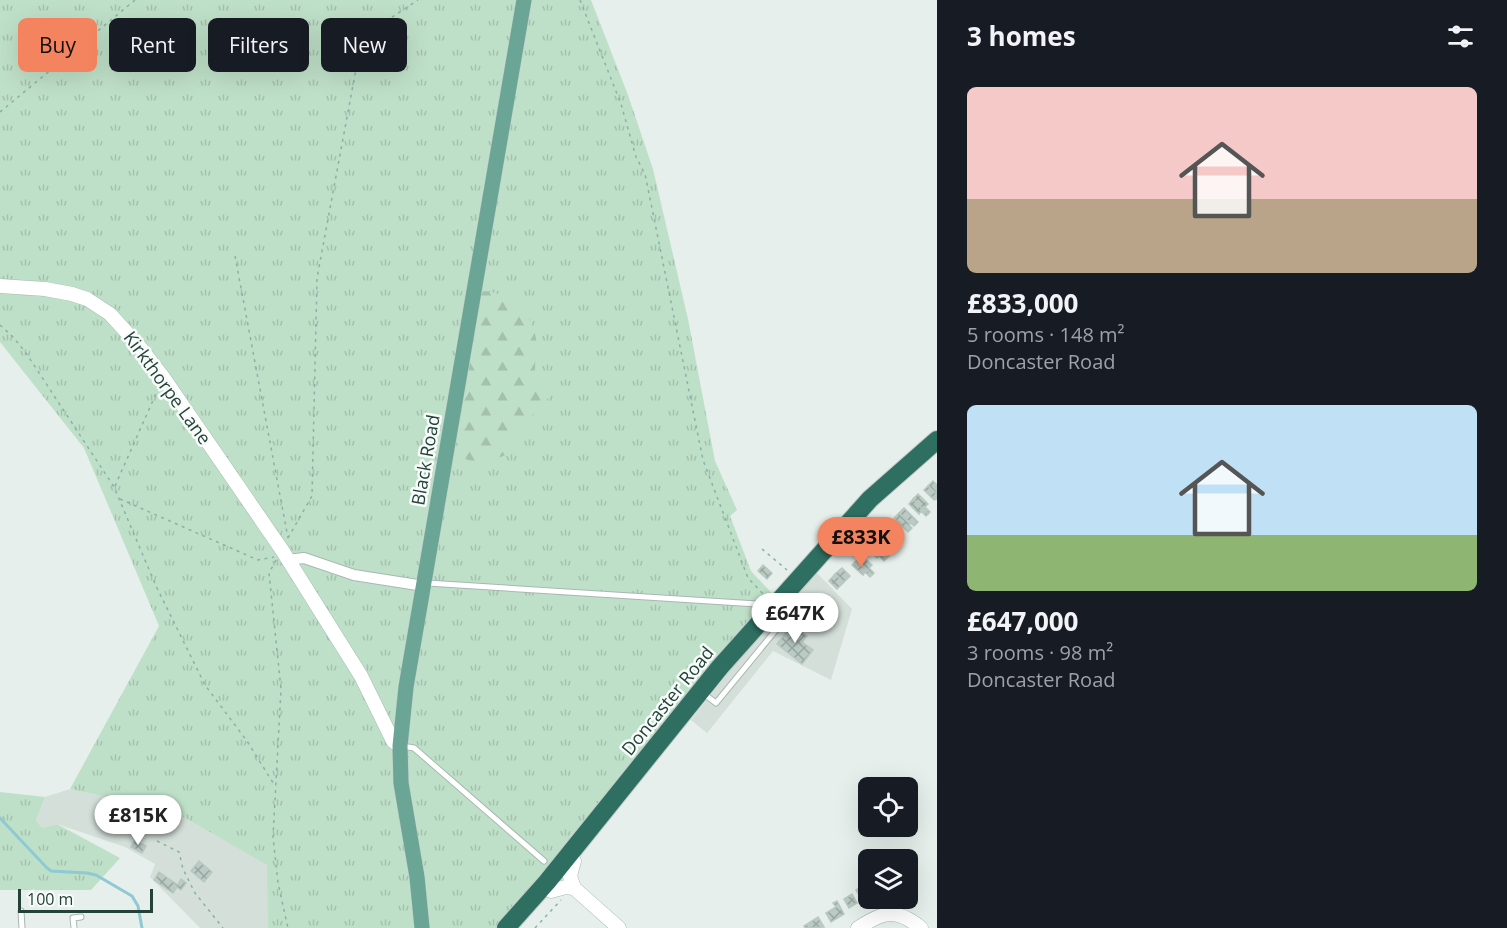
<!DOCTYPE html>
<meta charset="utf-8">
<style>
:root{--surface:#171b24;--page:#242831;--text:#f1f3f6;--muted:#9ea1a6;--accent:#f4845f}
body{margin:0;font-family:"Open Sans",sans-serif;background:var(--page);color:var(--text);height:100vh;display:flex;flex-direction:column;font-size:22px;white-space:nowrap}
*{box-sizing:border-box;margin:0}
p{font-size:20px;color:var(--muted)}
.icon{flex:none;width:33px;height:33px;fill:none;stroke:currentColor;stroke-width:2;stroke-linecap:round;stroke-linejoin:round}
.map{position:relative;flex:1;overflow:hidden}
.sheet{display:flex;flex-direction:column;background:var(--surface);width:570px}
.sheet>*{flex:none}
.banner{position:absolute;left:18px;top:18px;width:570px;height:54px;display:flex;gap:12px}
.buttons{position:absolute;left:858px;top:777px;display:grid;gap:12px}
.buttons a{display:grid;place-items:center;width:60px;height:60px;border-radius:9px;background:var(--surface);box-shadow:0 6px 24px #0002;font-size:30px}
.scale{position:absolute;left:18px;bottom:15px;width:135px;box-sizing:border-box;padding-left:6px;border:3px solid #24423a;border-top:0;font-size:16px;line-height:21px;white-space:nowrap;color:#24423a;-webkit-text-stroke:4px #f7fbf9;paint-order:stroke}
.price{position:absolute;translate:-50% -51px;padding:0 14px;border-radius:21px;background:#fff;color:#222;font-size:20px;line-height:39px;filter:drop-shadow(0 2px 3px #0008)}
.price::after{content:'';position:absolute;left:50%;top:36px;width:18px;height:14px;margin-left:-9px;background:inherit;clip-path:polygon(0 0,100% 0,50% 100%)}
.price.on{background:var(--accent);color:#111}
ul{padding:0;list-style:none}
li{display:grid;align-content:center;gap:12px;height:318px;padding:0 30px}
li span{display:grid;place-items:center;height:186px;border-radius:9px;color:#555}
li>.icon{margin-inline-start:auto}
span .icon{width:108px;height:108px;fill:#fffc;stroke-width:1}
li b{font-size:26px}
h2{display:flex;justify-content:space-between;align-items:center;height:72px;padding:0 30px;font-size:26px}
.chip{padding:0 21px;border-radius:9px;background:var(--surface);box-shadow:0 6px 24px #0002;font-size:21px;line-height:54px}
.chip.on{background:var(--accent);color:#111}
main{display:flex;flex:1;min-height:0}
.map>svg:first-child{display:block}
</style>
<main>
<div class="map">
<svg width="937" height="928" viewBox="0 0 937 928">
<defs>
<pattern id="grass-tufts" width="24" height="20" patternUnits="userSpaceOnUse" patternTransform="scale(1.5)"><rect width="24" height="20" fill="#bfe0c8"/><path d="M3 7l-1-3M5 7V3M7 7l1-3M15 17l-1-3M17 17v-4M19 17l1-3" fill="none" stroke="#a4c1ad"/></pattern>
<pattern id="forest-firs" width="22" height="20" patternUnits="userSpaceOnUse" patternTransform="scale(1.5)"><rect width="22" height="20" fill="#bfe0c8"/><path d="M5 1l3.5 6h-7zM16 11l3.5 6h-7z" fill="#a4c1ad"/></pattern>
<pattern id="building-cross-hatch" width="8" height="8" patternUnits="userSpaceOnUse" patternTransform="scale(1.5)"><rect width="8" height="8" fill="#bbcac4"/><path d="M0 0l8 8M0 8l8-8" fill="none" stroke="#98a6a0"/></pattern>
</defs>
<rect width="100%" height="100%" fill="#e6efeb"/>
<g fill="#d4dfda">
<polygon points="811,567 852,609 831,680 773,651 707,733 691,720"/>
<polygon points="70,789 175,812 268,865 268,928 200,928 150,877 155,864 125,847 57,824 42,828 36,820 45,797"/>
</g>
<g fill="url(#grass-tufts)">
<polygon points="0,0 591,0 628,95 653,169 688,319 715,461 737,510 730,516 751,571 779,601 506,928 268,928 267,865 175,812 70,789 159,626 84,448 0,342"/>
<polygon points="0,792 45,797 36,820 42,828 57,824 120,858 91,890 0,890"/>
</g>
<path fill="url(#forest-firs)" d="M482 291C513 293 534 314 537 345 537 352 535 360 535 368 535 374 536 380 538 386L548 388 551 395 519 430 506 455 480 464 454 455Z"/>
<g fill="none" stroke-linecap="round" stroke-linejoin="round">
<polyline stroke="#8ec9d4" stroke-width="3" points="0,818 47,868 51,871 87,873 96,875 132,896 138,906 142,928"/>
</g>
<g fill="url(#building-cross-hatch)" stroke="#b8c9c2" stroke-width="1.5">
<polygon points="933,481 937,485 937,494 928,486"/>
<polygon points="928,486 937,494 937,499 934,500 924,490"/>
<polygon points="918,494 928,504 925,507 930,512 928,514 913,499"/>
<polygon points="913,499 928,514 926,516 921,511 919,514 909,504"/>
<polygon points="904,508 918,522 914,526 899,513"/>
<polygon points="899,513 910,524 909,525 912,528 908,532 894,518"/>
<polygon points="889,523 900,533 897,536 902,540 900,542 885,528"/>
<polygon points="885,528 900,542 898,545 893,540 890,542 880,532"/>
<polygon points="876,539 886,549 884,552 889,556 886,559 871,544"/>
<polygon points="871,544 886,559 884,561 879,556 877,558 867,548"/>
<polygon points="861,555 872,565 869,568 874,573 872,575 857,560"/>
<polygon points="857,560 872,575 870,577 865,572 863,575 852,565"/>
<polygon points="763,565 772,573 767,579 758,571"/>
<polygon points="842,568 850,576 844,582 835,574"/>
<polygon points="835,574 844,582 837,589 829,581"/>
<polygon points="793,624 807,636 802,642 813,650 802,664 777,644"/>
<polygon points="135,840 146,846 142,853 131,847"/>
<polygon points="199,861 212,872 204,882 191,871"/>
<polygon points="159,872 178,885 181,879 186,883 181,890 177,887 173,893 154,880"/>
<polygon points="867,883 868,896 862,900 856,890"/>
<polygon points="852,894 857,903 849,908 844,899"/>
<polygon points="837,901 844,914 831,922 826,913 836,907 833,903"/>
<polygon points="818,917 824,927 805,928 804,926"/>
</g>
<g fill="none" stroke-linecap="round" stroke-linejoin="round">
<g stroke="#a8b8b2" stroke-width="7">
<g id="lane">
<polyline points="427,583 757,604"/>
<polyline points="788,595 824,626"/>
<polyline points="704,694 716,703 798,603"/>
<polyline points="402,746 414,748 544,861"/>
<polyline points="21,911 22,928"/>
<polyline points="74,928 73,918 81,917"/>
</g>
</g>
<g stroke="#a8b8b2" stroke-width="12">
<polyline id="street" points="287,560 304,558 354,575 424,586"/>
</g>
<g stroke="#a4bbb3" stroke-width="15">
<g id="secondary">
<polyline points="0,286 45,289 72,294 87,299 110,314 139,346 163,377 282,550 361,676 393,741 400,746"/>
<polyline points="574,861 570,876 574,888 619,928"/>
<polyline points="551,891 566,887 574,888"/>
<path d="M858 928C884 911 896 908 921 928"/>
</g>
</g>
<g stroke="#c2cac8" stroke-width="16">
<polyline id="primary" points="422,928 417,877 401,783 400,746 406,687 524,0"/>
</g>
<g stroke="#c2cac8" stroke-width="20">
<polyline id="highway" points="506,928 547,882 720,667 870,499 937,440"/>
</g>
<g stroke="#86b3a5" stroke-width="1.5" stroke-dasharray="3 4.5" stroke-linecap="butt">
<polyline points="580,0 621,104 636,157 645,174 703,460 748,578 765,596"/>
<polyline points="0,112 135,0"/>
<polyline points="235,256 288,538"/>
<polyline points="0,325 13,337 26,353 114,487 156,586 205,685 247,741 275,786"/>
<polyline points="115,486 158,389"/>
<polyline points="120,499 258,560 274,557"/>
<polyline points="288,538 312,496 317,278 362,37 418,0"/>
<polyline points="762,549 787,570"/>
<polyline points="276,560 269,573 281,689 273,837 278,883 288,928"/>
<polyline points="157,841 179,852 183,869 195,893 223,928"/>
<polyline points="535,928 561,900"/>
</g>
<use href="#lane" stroke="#fff" stroke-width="5"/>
<use href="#street" stroke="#fff" stroke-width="10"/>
<use href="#secondary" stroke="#fff" stroke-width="14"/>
<use href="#primary" stroke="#6aa596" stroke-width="15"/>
<use href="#highway" stroke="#2f6f62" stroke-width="18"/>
</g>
<g text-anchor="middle" stroke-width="5" stroke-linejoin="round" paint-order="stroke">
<g font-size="18" fill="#24423a" stroke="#f7fbf9">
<text transform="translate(167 388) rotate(54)" y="6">Kirkthorpe Lane</text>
<text transform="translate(426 460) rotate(-80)" y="6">Black Road</text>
<text transform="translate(668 701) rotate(-51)" y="6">Doncaster Road</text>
</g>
</g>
</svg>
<div class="buttons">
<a><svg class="icon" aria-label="locate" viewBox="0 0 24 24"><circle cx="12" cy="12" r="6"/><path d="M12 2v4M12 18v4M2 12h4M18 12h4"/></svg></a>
<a><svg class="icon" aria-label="layers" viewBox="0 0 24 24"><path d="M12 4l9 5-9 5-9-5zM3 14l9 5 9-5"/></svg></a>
</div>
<div class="scale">100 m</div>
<b class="price on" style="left:861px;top:568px">£833K</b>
<b class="price" style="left:795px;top:644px">£647K</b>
<b class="price" style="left:138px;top:846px">£815K</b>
<div class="banner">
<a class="chip on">Buy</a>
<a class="chip">Rent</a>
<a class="chip">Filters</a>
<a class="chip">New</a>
</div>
</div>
<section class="sheet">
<h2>3 homes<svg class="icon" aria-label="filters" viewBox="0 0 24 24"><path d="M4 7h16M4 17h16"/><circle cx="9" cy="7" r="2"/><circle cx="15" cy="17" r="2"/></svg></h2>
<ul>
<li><span style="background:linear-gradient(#f6c9c9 60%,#b9a48a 0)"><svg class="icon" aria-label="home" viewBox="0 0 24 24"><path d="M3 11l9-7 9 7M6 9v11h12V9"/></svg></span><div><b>£833,000</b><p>5 rooms · 148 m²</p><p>Doncaster Road</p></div></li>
<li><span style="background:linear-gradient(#bfe0f5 70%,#8fb573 0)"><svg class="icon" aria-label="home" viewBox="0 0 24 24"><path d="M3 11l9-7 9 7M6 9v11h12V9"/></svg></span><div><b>£647,000</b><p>3 rooms · 98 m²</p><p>Doncaster Road</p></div></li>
</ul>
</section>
</main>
